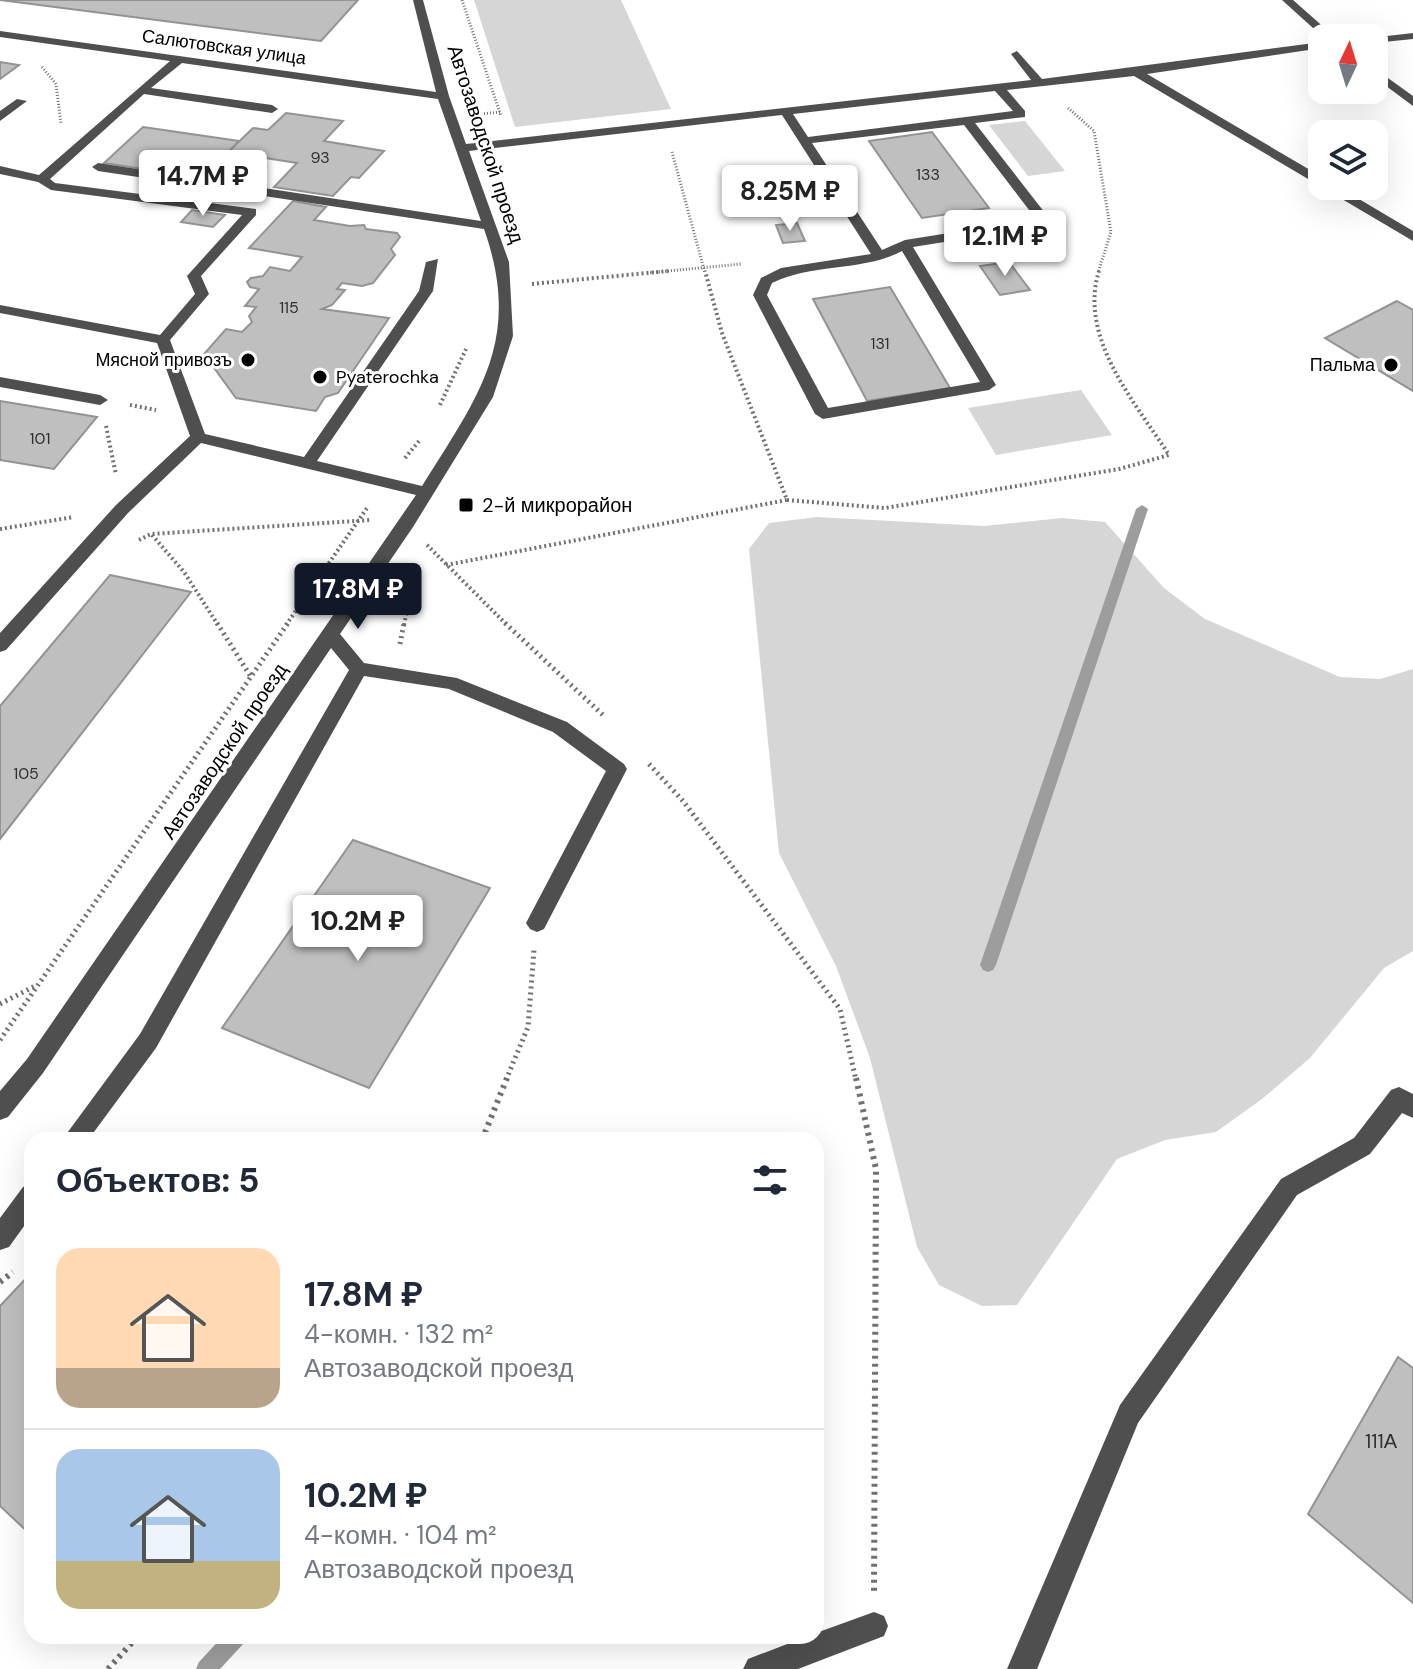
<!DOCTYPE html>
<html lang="ru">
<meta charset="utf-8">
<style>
:root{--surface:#fff;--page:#f2f2f3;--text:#1f2937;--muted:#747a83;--line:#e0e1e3;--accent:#111827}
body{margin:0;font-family:"DM Sans",sans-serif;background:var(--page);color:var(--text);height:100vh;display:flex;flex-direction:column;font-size:30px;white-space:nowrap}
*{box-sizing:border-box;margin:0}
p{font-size:26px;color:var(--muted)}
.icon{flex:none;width:44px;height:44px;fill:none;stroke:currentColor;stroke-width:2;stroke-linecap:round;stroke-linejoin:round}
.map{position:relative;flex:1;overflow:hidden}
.drawer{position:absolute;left:24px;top:1132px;width:800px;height:512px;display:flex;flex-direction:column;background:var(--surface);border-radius:24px;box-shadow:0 8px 32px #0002}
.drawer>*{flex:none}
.needle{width:52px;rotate:4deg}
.tools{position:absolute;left:1308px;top:24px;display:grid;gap:16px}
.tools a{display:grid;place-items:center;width:80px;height:80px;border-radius:16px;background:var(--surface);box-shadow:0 8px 32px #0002;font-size:40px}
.price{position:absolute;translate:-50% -68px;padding:0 18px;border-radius:8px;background:#fff;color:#222;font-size:26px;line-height:52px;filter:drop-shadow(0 2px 4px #0008)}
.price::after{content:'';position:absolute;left:50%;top:48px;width:24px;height:18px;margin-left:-12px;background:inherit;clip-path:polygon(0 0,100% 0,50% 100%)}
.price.active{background:var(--accent);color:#fff}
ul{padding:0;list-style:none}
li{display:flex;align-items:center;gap:24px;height:200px;padding:0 32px}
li+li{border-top:2px solid var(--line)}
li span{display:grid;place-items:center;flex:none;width:224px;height:160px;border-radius:24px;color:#555}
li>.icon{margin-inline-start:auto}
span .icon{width:96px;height:96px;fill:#fffc;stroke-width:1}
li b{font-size:34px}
h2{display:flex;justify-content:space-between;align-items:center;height:96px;padding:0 32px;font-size:34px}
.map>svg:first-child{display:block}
</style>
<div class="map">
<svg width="1413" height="1669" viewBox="0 0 1413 1669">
<rect width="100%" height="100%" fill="#fff"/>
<g fill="#d6d6d6">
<polygon points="474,0 621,0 671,109 515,127"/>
<polygon points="1025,121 1065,171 1028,176 989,125"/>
<polygon points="1081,390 1112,435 996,455 968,408"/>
<polygon points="817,517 984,526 1062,518 1105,522 1164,588 1205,619 1340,677 1380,679 1413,669 1413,951 1384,968 1310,1058 1262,1099 1216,1132 1165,1140 1117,1159 1017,1305 982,1306 939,1285 917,1247 870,1058 836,966 779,853 749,549 769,523"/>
</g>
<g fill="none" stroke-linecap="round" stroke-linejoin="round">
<g fill="#9d9d9d" fill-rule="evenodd">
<polygon points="1142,505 1148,509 996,965 993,970 988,972 983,970 980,965 1136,509"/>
<polygon points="223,1636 247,1636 244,1643 220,1669 196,1669 199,1662"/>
</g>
</g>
<g fill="#bfbfbf" stroke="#939393" stroke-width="2">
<polygon points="0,0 358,0 321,41"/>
<polygon points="0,62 19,65 0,79"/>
<polygon points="286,113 343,121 324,141 384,151 359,178 351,177 333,196 274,187 297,163 228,152 253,128 268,130"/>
<polygon points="143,127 239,141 203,178 104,163"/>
<polygon points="932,132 989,208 922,218 869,141"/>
<polygon points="293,201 326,207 314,220 350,226 364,225 366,229 397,233 400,237 391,249 395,255 373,283 362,286 342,283 337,289 345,290 332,305 322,309 389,318 338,393 325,397 316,411 236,398 204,354 226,329 242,332 252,322 249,316 256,307 245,306 259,289 250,287 247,282 251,278 263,276 270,267 290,271 302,257 249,248"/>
<polygon points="192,210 225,215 213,227 181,222"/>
<polygon points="797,223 805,241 783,243 776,225"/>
<polygon points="1009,262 1030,290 1000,295 980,266"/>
<polygon points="890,287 950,388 867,401 813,299"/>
<polygon points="1397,301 1413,310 1413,391 1325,338"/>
<polygon points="0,401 97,417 54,469 0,460"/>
<polygon points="110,575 191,592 0,839 0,706"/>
<polygon points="353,840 490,888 369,1088 222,1028"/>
<polygon points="32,1272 32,1534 31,1535 0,1506 0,1306"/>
<polygon points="1398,1357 1413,1368 1413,1603 1308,1514"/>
</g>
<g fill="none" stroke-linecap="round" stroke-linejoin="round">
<g stroke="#717171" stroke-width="3" stroke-dasharray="1 2" stroke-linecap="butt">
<polyline points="462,0 501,116"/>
<polyline points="42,67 56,84 61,124"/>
<polyline points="1068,108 1094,131 1111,232 1098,273"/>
<polyline points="481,114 500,112"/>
<polyline points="672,152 705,273"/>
<polyline points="647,273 741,264"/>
</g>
<g stroke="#717171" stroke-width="4" stroke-dasharray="2 3" stroke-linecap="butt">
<polyline points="532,284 668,271"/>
<polyline points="130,405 156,410"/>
<polyline points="440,405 466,349"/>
<polyline points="106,426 116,475"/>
<polyline points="405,458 419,441"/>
<path d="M787 500 885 508 1119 469 1169 455C1135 402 1078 338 1099 271"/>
<polyline points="0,529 74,517"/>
<polyline points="152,535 184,572 218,625"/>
<polyline points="139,540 151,534 371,520"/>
<polyline points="427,545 507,625"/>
<polyline points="446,565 787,500 722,333 705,271"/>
<polyline points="286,625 367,508"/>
<polyline points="404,625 416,568"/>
</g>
<g stroke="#717171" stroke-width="5" stroke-dasharray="2 4" stroke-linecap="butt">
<polyline points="217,623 251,677"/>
<polyline points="505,623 604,716"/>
<polyline points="400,644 404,623"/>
<polyline points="649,764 683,801 840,1009 856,1080"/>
<polyline points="0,1004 35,986"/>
<polyline points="0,1040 288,623"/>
<polyline points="506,1080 528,1027 534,950"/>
</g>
<g stroke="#717171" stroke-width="6" stroke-dasharray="3 5" stroke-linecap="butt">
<polyline points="856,1078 876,1169 874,1592"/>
<polyline points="482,1140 507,1078"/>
<polyline points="0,1282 13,1272"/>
<polyline points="108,1669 138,1636"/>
</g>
<g fill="#4f4f4f" fill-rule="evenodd">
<path d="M413 0H423L449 96 466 144 1031 80 1011 54 1017 51 1042 79 1322 42V48L1147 74 1322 177V186H1337L1413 231V241L1134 76 1007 90 1025 111V117L975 123 1052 222 1045 226 913 247 996 385 989 390 823 419 815 414 753 295 761 278 781 268 871 254 782 115 469 151 509 262 513 336 493 397 413 527 340 634 364 663 457 678 567 722 624 764 627 769 544 929 537 932 530 929 526 923 606 771 553 732 449 689 364 676 156 1048 88 1140H62L140 1034 349 670 331 648 43 1073 8 1117 0 1120V1091L27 1059 416 495 201 443 128 513 6 650 0 652V633L116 505 190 436 157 343 0 313V305L160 335 195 294 187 276 242 215 51 190 38 182 0 174V166L39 175 170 61 0 37V31L436 92ZM182 63 438 99 481 221 98 163 92 167 98 171 484 229C523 340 479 395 422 486L317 461 433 291 438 259 426 262 419 291 304 457 205 434 170 340 209 294 201 276 256 215V209L55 183 50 179 144 94 272 113 278 109 272 105 151 88ZM995 91 1013 111 808 137 793 114ZM964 125 1036 219 905 240 882 250 812 143ZM902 251 980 382 828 408 767 295 772 283C813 263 862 272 902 251Z"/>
<polygon points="1282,0 1293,0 1336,38 1324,38"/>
<polygon points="1413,33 1413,39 1374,43 1374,38 1370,38"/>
<polygon points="1374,68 1413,96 1413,106 1374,77"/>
<polygon points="17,99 27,101 0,121 0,111"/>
<polygon points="0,377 100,395 108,400 100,405 0,387"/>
<polygon points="1399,1087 1413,1094 1413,1118 1402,1113 1370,1154 1297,1195 1138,1423 1037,1669 1007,1669 1120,1405 1281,1179 1354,1138 1391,1090"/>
<polygon points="32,1183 32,1215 9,1247 0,1250 0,1218 23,1187"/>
<polygon points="874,1612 884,1616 888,1626 884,1636 798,1669 743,1669 748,1659 808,1636 816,1636 816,1633"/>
</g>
</g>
<g fill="#000" stroke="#fff" stroke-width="3">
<circle cx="248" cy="360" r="8"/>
<circle cx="1391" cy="365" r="8"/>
<circle cx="320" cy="377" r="8"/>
<rect x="458" y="497" width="16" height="16" rx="4"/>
</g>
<g text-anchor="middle" stroke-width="6" stroke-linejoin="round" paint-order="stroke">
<g font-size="16" fill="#303030">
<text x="320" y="163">93</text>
<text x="928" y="180">133</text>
<text x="289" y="313">115</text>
<text x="880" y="349">131</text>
<text x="40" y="444">101</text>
<text x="26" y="779">105</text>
</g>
<g font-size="18" fill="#000" stroke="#fff">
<text transform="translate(224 47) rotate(8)" y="6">Салютовская улица</text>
</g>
<g font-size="18" fill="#000" stroke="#fff" text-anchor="end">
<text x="232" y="366">Мясной привозъ</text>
<text x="1375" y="371">Пальма</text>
<text x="336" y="383" text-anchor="start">Pyaterochka</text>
</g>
<g font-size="20" fill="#000" stroke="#fff">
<text transform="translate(486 144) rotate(72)" y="7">Автозаводской проезд</text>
<text transform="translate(224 751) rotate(-56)" y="7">Автозаводской проезд</text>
</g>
<g font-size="20" fill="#000" stroke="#fff" text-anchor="start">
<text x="482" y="512">2-й микрорайон</text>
</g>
<g font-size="20" fill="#303030">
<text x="1381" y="1448">111А</text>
</g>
</g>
</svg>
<div class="tools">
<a><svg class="needle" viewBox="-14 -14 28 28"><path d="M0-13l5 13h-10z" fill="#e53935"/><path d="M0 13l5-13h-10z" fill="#747a83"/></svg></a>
<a><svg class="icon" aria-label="layers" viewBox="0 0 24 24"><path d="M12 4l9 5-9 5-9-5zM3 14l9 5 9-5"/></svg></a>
</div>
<b class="price" style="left:203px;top:218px">14.7M ₽</b>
<b class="price" style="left:790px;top:233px">8.25M ₽</b>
<b class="price" style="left:1005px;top:278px">12.1M ₽</b>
<b class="price active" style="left:358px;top:631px">17.8M ₽</b>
<b class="price" style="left:358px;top:963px">10.2M ₽</b>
<section class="drawer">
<h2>Объектов: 5<svg class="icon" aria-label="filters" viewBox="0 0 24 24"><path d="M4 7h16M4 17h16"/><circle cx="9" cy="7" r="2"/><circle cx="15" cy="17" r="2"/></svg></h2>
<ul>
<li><span style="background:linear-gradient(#ffd9b3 75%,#b9a48a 0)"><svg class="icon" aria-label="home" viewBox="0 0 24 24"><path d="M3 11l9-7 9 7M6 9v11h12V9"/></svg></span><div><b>17.8M ₽</b><p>4-комн. · 132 m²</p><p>Автозаводской проезд</p></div></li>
<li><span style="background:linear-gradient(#a9c7e8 70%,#c2b280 0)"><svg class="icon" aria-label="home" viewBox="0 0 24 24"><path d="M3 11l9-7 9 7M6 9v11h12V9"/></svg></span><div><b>10.2M ₽</b><p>4-комн. · 104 m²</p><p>Автозаводской проезд</p></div></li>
</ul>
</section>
</div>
